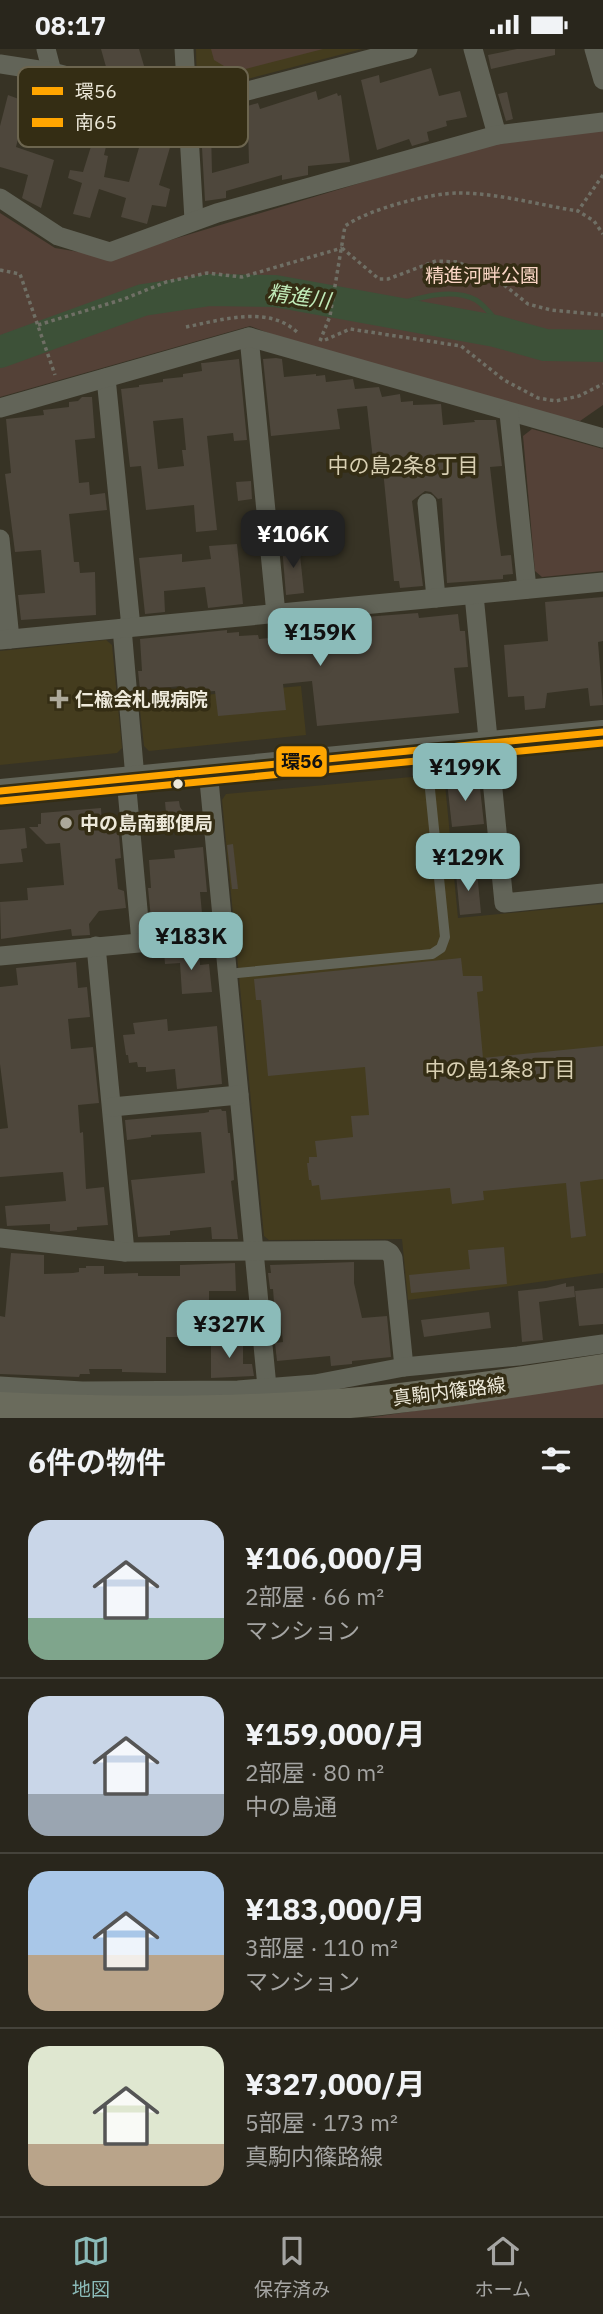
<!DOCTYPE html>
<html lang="ja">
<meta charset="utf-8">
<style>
:root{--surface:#29261c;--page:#353229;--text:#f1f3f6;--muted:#a5a5a3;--line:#45433b;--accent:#8bbbb9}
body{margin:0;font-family:"IBM Plex Sans","Noto Sans JP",sans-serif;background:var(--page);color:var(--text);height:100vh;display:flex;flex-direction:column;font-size:26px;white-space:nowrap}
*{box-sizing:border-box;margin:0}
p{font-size:23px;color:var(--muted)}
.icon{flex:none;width:38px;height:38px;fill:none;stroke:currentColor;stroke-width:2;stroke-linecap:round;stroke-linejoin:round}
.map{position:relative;height:1369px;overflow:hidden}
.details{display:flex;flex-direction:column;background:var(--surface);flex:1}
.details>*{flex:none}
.price{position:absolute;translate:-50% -60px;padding:0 16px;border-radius:14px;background:var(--accent);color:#111;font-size:23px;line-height:46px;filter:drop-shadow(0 2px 4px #0008)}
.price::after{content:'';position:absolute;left:50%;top:42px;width:21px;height:16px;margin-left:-10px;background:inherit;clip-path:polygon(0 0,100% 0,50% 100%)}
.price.on{background:#222;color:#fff}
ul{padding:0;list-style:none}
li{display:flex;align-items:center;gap:21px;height:175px;padding:0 28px}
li+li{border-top:2px solid var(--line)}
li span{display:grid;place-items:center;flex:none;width:196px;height:140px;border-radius:21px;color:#555}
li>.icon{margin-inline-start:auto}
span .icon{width:84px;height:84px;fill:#fffc;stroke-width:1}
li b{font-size:30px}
h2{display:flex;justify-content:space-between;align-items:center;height:84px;padding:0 28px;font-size:30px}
.status{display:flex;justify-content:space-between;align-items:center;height:49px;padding:0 35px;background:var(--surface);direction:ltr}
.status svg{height:19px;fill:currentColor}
.dock{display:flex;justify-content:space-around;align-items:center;height:98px;border-top:2px solid var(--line);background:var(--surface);font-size:19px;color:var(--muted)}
.dock a{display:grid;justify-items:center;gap:4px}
.dock .on{color:var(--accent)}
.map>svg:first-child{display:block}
</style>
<div class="status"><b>08:17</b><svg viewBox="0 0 49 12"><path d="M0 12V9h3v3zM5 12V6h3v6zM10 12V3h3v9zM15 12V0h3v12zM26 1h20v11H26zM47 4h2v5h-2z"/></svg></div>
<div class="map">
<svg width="603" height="1369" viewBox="0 0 603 1369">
<rect width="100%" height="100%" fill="#373325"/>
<g fill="#443c1e">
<polygon points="196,0 362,0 205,41 197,39"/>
<polygon points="106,591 112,596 122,699 117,704 0,716 0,602"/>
<polygon points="301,637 306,686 149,702 144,697 139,652"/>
<polygon points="444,725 458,869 603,855 603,1224 408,1251 402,1190 269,1191 264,1187 222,751 226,745"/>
</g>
<g fill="#544137">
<polygon points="211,0 323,0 234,23 214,11"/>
<polygon points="603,81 603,356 580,372 461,346 324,305 250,277 0,348 0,164 55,199 103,207 121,206 483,97"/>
<polygon points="532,380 603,400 603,522 542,528 535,522 523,387"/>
<polygon points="603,1334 603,1369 367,1369"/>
</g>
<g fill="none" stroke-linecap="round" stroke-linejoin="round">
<path stroke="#3d5138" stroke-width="5" d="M379 261C407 253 448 236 476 251 489 259 498 276 510 287"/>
<polyline stroke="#3d5138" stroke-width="32" points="0,303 143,251 210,241 275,242 495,282 545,296 603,297"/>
</g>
<g fill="#4e473c" fill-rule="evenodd">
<polygon points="101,0 139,0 147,27 132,31 108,25"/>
<polygon points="517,0 555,0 555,6 491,20 488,6"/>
<polygon points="431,19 439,47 460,42 467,68 446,72 447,77 427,83 429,92 412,97 409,90 377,101 361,31 379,26 380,34"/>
<polygon points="316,42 318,51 337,44 338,47 341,46 350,113 308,117 308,126 282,131 282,126 226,142 226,149 205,152 201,81 211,81 212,124 249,114 248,79 233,84 227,63 258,54 260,60"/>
<polygon points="507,43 513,70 506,72 498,45"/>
<polygon points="8,46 27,53 16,98 54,111 41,159 22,149 28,126 0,118 0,77"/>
<polygon points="97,55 115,60 104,106 108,107 104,128 129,133 143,85 171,95 159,136 170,140 166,158 152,156 147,175 121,168 126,149 99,140 90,169 73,165 82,134 68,129 70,121 83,123 93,91 88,90"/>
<polygon points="276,309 282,310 284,328 316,325 316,327 325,326 326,333 353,330 355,340 379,338 382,348 400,345 401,353 413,352 413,356 441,355 443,376 475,373 474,371 496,371 502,417 490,418 497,478 501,507 511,506 513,525 503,526 503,530 447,534 442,449 438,450 431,443 425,442 412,452 423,537 400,539 399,532 394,532 382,411 373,411 367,357 337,360 340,380 271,387 263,310"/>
<path d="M239 310 247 391 234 392 233 384 207 387 217 481 196 483 194 456 146 461 141 417 130 418 121 340 139 338V336L163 333V330L183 328V325L202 322 201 314H203ZM183 369 186 401H182L184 417 158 420 153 372Z"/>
<polygon points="82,348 92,348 95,389 75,391 79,434 89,433 90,446 105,444 107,461 69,465 74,513 79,513 80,524 95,523 96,566 21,571 18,546 45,544 41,501 15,503 5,425 11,424 6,370 44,366 43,361 69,358 69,353 78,352"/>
<polygon points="251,432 252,450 238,452 236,433"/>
<polygon points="237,495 243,555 208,559 205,538 164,542 165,563 145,565 139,509 182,505 182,513 211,510 209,497"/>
<polygon points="299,496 304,544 286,546 282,497"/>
<polygon points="603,548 603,592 598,593 603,656 590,657 588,639 547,644 545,659 525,661 524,647 508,648 504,596 548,592 545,553"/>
<polygon points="418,564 419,569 458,565 460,582 465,582 468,618 454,619 459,664 317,677 312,632 283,635 286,661 218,667 215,642 182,644 181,637 140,641 138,622 142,622 140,590 227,581 227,584 239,583 239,587 258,586 259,590 289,587 288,577 295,575 315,573 316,576 364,571 364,568"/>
<polygon points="463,728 470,731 479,730 484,775 452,778 447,733 457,732"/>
<polygon points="179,752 180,758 190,773 167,775 165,753"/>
<polygon points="101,759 102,777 118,775 121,809 115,810 118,840 124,842 126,859 99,862 89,875 90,886 72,887 71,880 1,890 0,853 28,851 27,839 64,836 60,794 46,795 29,778 38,778 38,775 41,775 41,764"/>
<polygon points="25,779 27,799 21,800 23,813 0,815 0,781"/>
<polygon points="233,795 238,840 232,840 227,796"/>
<polygon points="203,798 207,843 200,843 203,875 152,880 148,839 151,839 149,811 175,809 174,801"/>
<polygon points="477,823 481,864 460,866 456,825"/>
<polygon points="199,901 200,916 209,915 212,943 182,945 180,914 165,915 164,904"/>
<polygon points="461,909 463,927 482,927 483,942 477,943 483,1009 603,997 603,1130 580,1133 586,1187 571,1189 566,1134 483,1142 484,1151 452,1155 450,1139 321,1151 319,1136 312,1137 311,1131 309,1131 307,1114 309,1114 309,1108 317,1108 315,1092 353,1088 351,1067 369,1066 365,1018 268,1027 261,951 256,951 254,930"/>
<polygon points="76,913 78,939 87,938 90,968 68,970 71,1000 93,998 99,1054 78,1056 80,1084 83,1083 86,1140 104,1138 108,1176 77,1178 77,1181 59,1183 50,1182 50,1175 7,1177 5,1157 66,1152 63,1123 0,1128 0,1080 8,1079 0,1015 0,938 18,936 16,919"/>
<polygon points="167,970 168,982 217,977 222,1035 177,1040 175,1020 146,1023 146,1018 138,1018 137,1013 129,1014 128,1006 126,1006 123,986 135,985 133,974"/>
<polygon points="221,1060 222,1062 226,1062 228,1084 230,1084 233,1113 234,1131 231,1132 238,1190 212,1190 211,1178 170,1182 170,1186 138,1188 131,1131 205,1124 201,1083 151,1086 151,1088 127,1091 125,1071 204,1064 209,1063 209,1061"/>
<polygon points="504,1198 507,1235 411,1244 409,1226 470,1220 468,1201"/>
<polygon points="11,1204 44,1206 44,1225 73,1224 79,1223 79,1219 86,1219 86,1217 104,1217 104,1225 138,1224 138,1227 180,1227 180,1216 235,1214 236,1242 209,1242 209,1256 202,1257 202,1288 166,1288 166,1324 122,1323 122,1320 89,1320 90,1325 80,1325 79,1328 0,1325 0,1267 5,1268"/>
<polygon points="354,1213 354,1234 362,1269 387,1267 391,1308 352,1312 352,1315 331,1317 330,1307 277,1312 275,1294 283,1293 280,1266 275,1267 273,1240 270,1240 268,1224 271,1224 270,1216"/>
<polygon points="566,1234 566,1238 574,1237 575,1248 539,1253 543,1291 522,1293 518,1242 546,1239"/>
<polygon points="603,1239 603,1275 579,1277 575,1242"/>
<polygon points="489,1263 491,1279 424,1288 421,1271"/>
<polygon points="211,1292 243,1292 243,1315 252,1315 254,1327 211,1329"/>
</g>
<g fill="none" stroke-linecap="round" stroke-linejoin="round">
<g stroke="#6f6f65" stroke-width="3.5" stroke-dasharray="3.5 3.5" stroke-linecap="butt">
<polyline points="603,126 578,162 594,172 603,185"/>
<polyline points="342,199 379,230 388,230 436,212 457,213 480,222 503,235 528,255 551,261 603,266"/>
<polyline points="0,221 20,225 55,326"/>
<polyline points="38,276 124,250 166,233 207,224 242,228 342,199"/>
<path d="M186 278C221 271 268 256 297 283"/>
<polyline points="325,291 350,280 461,297 504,331 538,349 556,352 579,347 603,335"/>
<path d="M320 292 330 267 345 177C369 160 430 144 459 144 498 144 539 156 578 162"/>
</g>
<polyline stroke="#626458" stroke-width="10" points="227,925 432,905 441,899 445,888 426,701"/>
<g stroke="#626458" stroke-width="19">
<polyline points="46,0 52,23"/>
<polyline points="184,0 194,171"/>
<polyline points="473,0 497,86"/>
<polyline points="594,0 603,31"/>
<polyline points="0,15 52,23 186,58 408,0"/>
<polyline points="0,149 58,187 110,203 217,164 497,86 603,73"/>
<polyline points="249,288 276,565"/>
<polyline points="106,329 131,578"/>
<polyline points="0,359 249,288 603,389"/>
<polyline points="509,364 527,540"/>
<polyline points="427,454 436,549"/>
<polyline points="0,490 10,590"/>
<polyline points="474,546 504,854 603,844"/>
<polyline points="122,579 135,729"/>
<polyline points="0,591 603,533"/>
<polyline points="208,721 267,1338"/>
<polyline points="126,730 141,893"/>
<polyline points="96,897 125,1203"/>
<polyline points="0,907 224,886"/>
<polyline points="112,1058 239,1046"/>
<polyline points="0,1189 125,1203 385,1201 390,1204 393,1209 404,1318"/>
<polyline points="0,1337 82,1342 238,1341 315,1335 404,1318 518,1307 603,1295"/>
</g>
<polyline stroke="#626458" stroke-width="24" points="0,742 603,683"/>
<path stroke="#6a6b5c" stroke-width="30" d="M0 1358C124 1364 248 1364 372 1352 449 1344 526 1332 603 1320"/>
<g stroke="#342d14" stroke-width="12">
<polyline id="bus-1" points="0,742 603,683"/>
</g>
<g stroke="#342d14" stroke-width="12">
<polyline id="bus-2" points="1,752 603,694"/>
</g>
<use href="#bus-1" stroke="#ffa500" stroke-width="7"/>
<use href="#bus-2" stroke="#ffa500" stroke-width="7"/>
</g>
<g fill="#ada99b" stroke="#342d14" stroke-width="2.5">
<path d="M55.5 639.5h7v7h7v7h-7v7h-7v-7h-7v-7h7z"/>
<circle cx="66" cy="774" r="7"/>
</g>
<circle fill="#ede9da" stroke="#342d14" stroke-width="2.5" cx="178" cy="735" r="6"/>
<g text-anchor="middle" stroke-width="7" stroke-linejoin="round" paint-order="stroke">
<g font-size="19" fill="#fbd6c5" stroke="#342d14">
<text x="482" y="233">精進河畔公園</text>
</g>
<g font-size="19" font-weight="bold" fill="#ede9da" stroke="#342d14" text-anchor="start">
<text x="75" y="657">仁楡会札幌病院</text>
<text x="80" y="781">中の島南郵便局</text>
</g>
<g font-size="19" fill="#ede9da" stroke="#342d14">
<text transform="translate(449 1342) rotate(-7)" y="7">真駒内篠路線</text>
</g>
<g font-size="21" font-style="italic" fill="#c0ebb9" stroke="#342d14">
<text transform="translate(299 248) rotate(8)" y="7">精進川</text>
</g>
<g font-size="21" fill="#d8cfb2" stroke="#342d14">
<text x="403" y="424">中の島2条8丁目</text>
<text x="500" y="1028">中の島1条8丁目</text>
</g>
</g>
<rect x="18" y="18" width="230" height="80" rx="10" fill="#342d14" stroke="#6c654f" stroke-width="2"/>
<rect x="32" y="38" width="31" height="8" fill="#ffa500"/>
<rect x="32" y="69" width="31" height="9" fill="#ffa500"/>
<g font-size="19" fill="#ede9da">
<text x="75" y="49">環56</text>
<text x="75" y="80">南65</text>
</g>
<rect stroke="#342d14" stroke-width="2.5" x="275" y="696" width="53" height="33" rx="7" fill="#ffa500"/>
<g font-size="19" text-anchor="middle" font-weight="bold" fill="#111">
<text x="302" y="719">環56</text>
</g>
</svg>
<b class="price on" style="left:293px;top:521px">¥106K</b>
<b class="price" style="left:320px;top:619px">¥159K</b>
<b class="price" style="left:465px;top:754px">¥199K</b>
<b class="price" style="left:468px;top:844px">¥129K</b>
<b class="price" style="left:191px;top:923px">¥183K</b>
<b class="price" style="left:229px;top:1311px">¥327K</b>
</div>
<section class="details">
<h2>6件の物件<svg class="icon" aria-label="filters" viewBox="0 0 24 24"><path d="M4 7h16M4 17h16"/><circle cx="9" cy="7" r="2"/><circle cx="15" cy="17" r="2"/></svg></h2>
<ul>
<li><span style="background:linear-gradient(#c9d6e8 70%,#7fa58c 0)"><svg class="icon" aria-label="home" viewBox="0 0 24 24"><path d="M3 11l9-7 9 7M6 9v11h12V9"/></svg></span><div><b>¥106,000/月</b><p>2部屋 · 66 m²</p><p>マンション</p></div></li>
<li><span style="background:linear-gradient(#c9d6e8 70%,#9aa5b1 0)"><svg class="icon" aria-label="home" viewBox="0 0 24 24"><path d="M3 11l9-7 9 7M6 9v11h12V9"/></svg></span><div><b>¥159,000/月</b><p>2部屋 · 80 m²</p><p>中の島通</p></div></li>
<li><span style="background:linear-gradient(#a9c7e8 60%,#b9a48a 0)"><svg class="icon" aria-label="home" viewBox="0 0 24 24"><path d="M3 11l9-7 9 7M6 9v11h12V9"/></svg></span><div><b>¥183,000/月</b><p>3部屋 · 110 m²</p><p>マンション</p></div></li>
<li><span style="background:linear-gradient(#dfe7d0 70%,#b9a48a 0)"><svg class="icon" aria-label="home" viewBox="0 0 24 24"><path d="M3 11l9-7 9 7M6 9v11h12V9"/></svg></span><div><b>¥327,000/月</b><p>5部屋 · 173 m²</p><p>真駒内篠路線</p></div></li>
</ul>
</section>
<nav class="dock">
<a class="on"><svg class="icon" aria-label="map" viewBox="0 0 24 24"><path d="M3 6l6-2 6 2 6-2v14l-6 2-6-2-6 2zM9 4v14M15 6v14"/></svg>地図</a>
<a><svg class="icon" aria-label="saved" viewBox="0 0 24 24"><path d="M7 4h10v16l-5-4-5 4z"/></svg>保存済み</a>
<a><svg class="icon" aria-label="home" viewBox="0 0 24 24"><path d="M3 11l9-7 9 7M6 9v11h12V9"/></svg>ホーム</a>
</nav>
